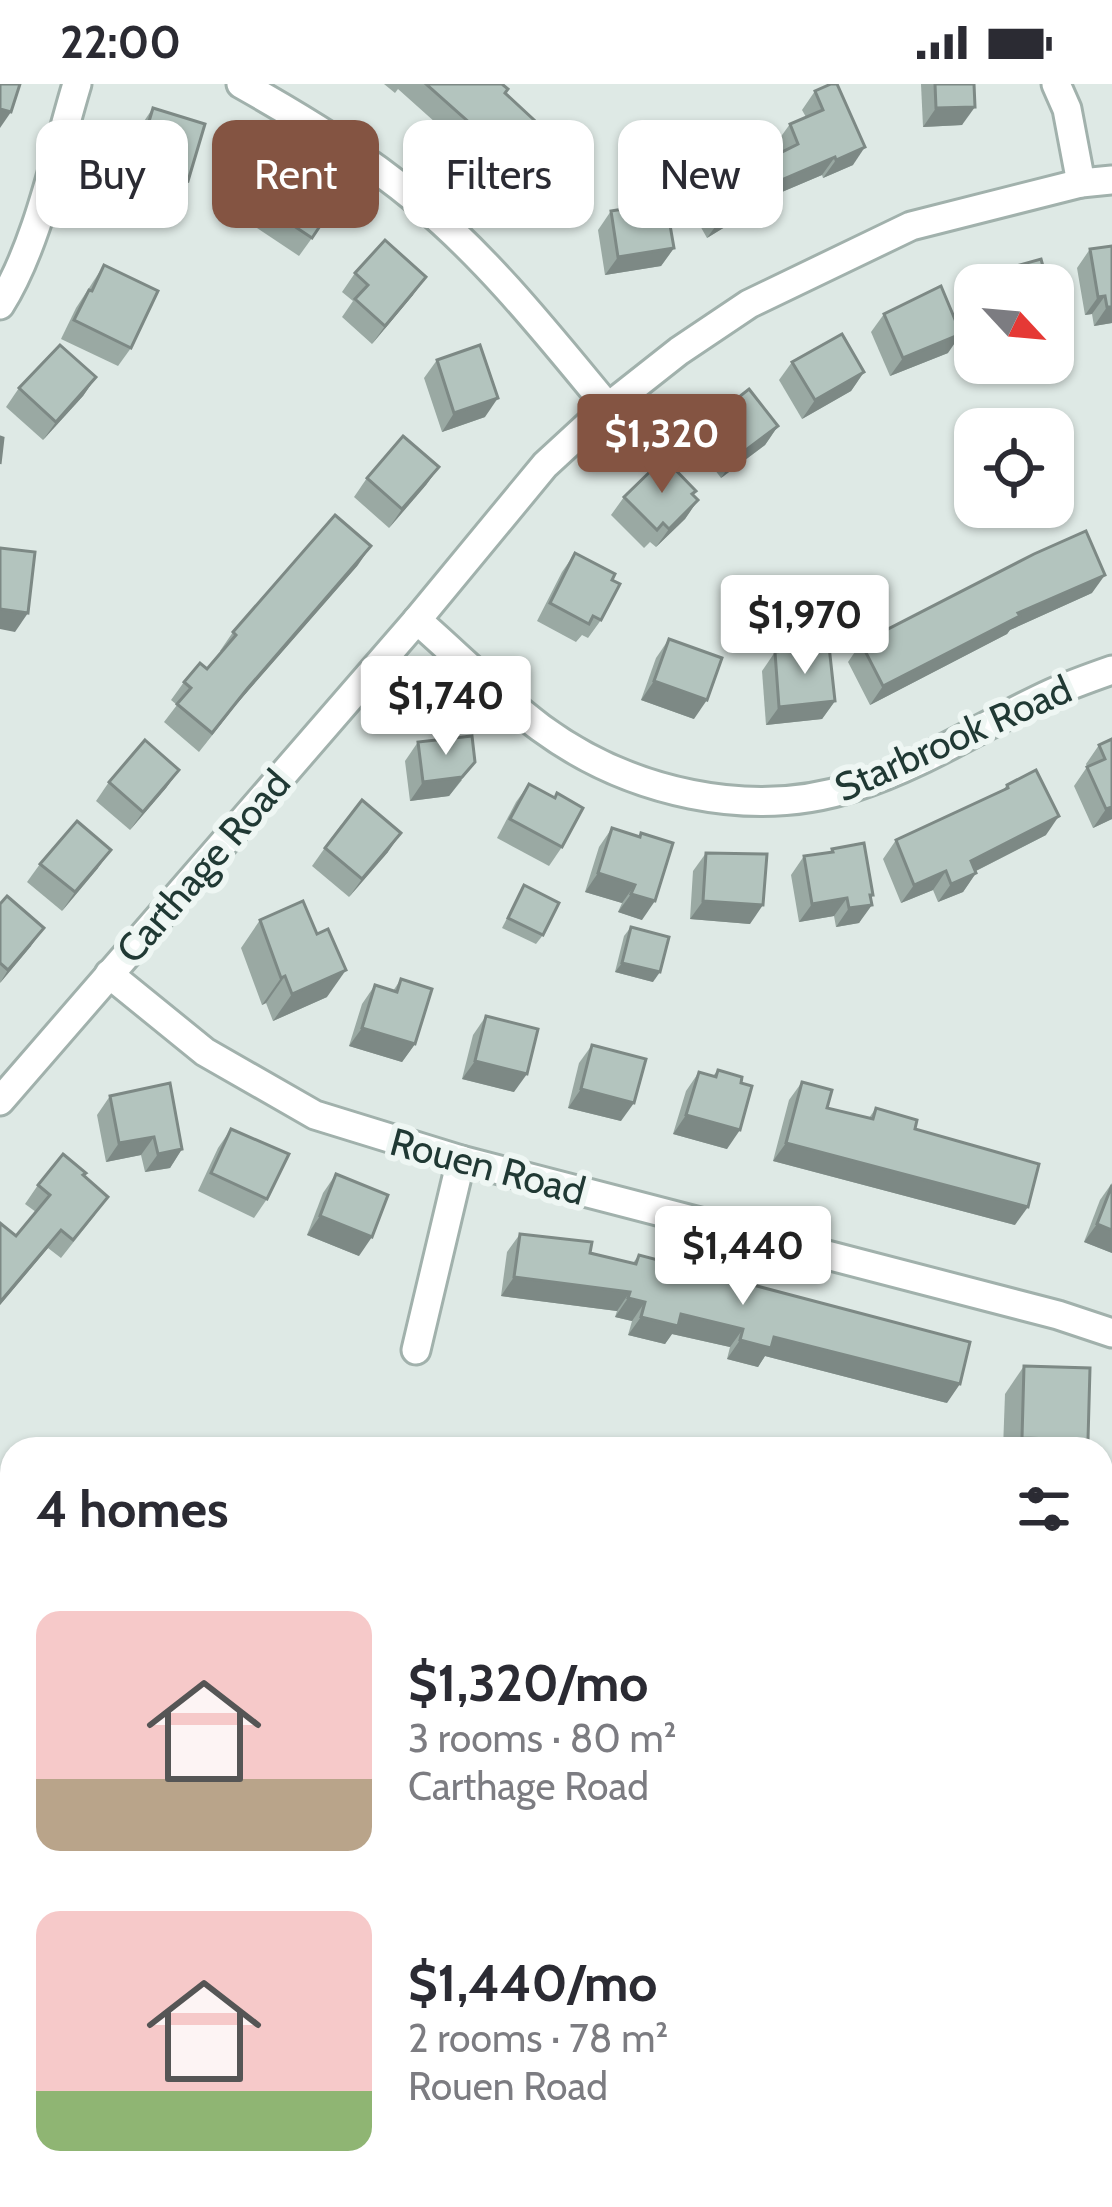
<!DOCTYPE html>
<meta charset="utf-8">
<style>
:root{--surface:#fff;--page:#f2f2f3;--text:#2b2b33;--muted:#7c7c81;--accent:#845442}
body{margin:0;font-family:Cabin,sans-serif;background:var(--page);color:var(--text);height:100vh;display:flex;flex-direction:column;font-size:45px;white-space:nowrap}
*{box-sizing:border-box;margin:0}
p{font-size:39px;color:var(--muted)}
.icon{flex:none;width:66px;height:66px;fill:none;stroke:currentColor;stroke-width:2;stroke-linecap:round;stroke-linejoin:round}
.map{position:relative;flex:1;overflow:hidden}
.side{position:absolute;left:0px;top:1353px;width:1113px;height:771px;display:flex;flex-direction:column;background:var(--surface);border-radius:36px 36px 0 0;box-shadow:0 3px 9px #0004}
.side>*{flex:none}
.guide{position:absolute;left:36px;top:36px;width:1041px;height:108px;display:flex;gap:24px}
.needle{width:78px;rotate:116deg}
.tools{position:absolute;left:954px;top:180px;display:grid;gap:24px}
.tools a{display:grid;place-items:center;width:120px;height:120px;border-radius:24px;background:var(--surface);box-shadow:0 3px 9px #0004;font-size:60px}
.price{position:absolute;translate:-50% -102px;padding:0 27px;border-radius:12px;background:#fff;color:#222;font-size:39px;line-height:78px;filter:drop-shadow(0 3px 6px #0008)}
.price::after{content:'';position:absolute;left:50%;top:72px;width:36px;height:27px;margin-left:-18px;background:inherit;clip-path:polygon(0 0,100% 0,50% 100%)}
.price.selected{background:var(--accent);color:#fff}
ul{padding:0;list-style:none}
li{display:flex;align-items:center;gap:36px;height:300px;padding:0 36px}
li span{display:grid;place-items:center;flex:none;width:336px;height:240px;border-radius:24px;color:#555}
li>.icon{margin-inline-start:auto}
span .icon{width:144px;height:144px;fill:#fffc;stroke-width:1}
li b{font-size:51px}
h2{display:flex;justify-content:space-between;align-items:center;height:144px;padding:0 36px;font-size:51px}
.tag{padding:0 42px;border-radius:24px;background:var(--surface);box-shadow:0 3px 9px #0004;font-size:42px;line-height:108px}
.tag.selected{background:var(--accent);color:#fff}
.status{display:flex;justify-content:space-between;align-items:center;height:84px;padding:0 60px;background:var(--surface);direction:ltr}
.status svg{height:33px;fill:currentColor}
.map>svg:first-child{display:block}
</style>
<div class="status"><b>22:00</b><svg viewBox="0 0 49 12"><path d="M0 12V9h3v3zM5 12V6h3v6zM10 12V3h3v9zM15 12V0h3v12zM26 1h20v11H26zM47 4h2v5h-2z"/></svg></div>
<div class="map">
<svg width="1112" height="2123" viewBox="0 0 1112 2123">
<rect width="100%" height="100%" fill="#dee9e5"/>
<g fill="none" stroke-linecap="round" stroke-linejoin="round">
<g stroke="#a1b1ac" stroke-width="20">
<polyline id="lane" points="0,1694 2,1692"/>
</g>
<g stroke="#a1b1ac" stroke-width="33">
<g id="street">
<path d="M241 0C303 35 364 72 419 118 490 177 549 252 608 323"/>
<polyline points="1056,0 1067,25 1081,99"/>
<path d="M0 221C38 161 56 69 77 0"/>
<path d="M417 536C458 572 498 612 541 644 628 708 750 737 854 703 924 681 986 639 1052 609 1072 600 1092 593 1112 586"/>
<polyline points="109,890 205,968 315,1031 461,1076 1058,1231 1112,1249"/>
<polyline points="0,1017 417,536 545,381 608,323 679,267 749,220 911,142 1081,99 1112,96"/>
<polyline points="416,1266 461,1076"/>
<polyline points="1101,1445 1112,1429"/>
<polyline points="0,1966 12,1954"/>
<polyline points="200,2112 216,2123"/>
<polyline points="535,2115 538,2112"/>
</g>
</g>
<use href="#lane" stroke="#fff" stroke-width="14"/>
<use href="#street" stroke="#fff" stroke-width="27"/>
</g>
<g fill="#9aa9a3">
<polygon points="384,0 502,0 505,9 562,93 532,125 398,5 395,9"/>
<polygon points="921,0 974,0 962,41 923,43"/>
<polygon points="815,7 853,81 823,94 822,91 763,116 759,122 707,154 682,110 695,91 758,80 781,68 777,58 790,40 806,33 802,26"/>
<polygon points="153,24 175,115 123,99 140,43"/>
<polygon points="293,85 312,154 299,172 254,142"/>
<polygon points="611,127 674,164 661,182 605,191 598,146"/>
<polygon points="1112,162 1112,239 1094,242 1092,230 1085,231 1077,184 1090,165"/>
<polygon points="104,181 131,264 118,282 61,255 76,224"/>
<polygon points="355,189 413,211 372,260 342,233 353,217 342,208"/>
<polygon points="987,190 1048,201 979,201"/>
<polygon points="884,230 948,269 890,292 871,248"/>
<polygon points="437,276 485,333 442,348 424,294"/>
<polygon points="792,278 864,288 851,307 802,335 779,296"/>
<polygon points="96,293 83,312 43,356 6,323 19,304"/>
<polygon points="706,339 778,342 765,361 721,394 693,357"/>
<polygon points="439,383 426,401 389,444 354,413 367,394"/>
<polygon points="693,411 698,416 685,435 656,463 650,458 644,464 611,431 624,413"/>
<polygon points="575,469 601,536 588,554 582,551 576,558 537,537 562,488"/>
<polygon points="358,481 234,623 199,668 164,638 177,621 171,616 184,598 207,585 221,568 220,567 233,548"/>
<polygon points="1092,509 1010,546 1007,550 870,621 848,578 861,559"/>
<polygon points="669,555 694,635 641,616 656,574"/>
<polygon points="775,568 835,617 822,635 766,641 762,587"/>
<polygon points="1112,655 1112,735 1093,744 1074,702 1087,683 1086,680 1099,661"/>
<polygon points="418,658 462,696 449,712 410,717 405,677"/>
<polygon points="179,686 166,704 130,746 96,717 109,698"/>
<polygon points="529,700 554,714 562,763 549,782 497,754 516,718"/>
<polygon points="1007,701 1046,751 976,787 976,789 963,808 938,818 933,806 901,819 883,775 896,756 1003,706"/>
<polygon points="341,741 388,768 349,813 312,782"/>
<polygon points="612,744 639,752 642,836 618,828 622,819 585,808 599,763"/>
<polygon points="832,765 873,811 859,839 836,843 834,832 799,838 791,791 804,772 830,768"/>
<polygon points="706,769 750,840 690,835 693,787"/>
<polygon points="40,780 98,784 62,827 27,798"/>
<polygon points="524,801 543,851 536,860 502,844"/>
<polygon points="0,820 31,862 0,899"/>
<polygon points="260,836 317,850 327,913 273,937 266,919 262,921 241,864"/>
<polygon points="631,843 653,898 615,888 624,852"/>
<polygon points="401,895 415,960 402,978 349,962 362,920 375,901 393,907"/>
<polygon points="486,932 514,1008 462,995 473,951"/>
<polygon points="592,961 621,1037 568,1024 579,979"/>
<polygon points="718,986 741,999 727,1065 673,1050 686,1007 699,988 713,992"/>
<polygon points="802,998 827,1024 869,1034 876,1024 915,1045 1015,1141 773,1077 789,1016"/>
<polygon points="110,1012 182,1065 170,1084 145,1088 141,1071 106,1078 97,1031"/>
<polygon points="231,1045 267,1115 254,1134 198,1107 218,1064"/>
<polygon points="336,1090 359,1172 307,1151 323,1109"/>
<polygon points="84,1091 95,1131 61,1174 48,1164 0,1221 0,1139 16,1152 36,1128 25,1120 38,1101"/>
<polygon points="1112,1099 1112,1169 1084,1158 1100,1116"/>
<polygon points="520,1150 633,1179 639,1171 947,1319 765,1272 758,1283 727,1275 730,1263 672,1250 665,1260 628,1251 632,1237 615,1233 617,1227 501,1212 507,1168"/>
<polygon points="1024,1282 1081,1365 1003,1365 1005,1310"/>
<polygon points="1112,1562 1112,1581 1104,1575"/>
<polygon points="1101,1607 1112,1614 1112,1658 1106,1667 1101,1664"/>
<polygon points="12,1625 12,1674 0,1664 0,1640"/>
<polygon points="0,1791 9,1800 12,1797 12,1859 0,1870"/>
<polygon points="0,2033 12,2041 12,2112 113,2112 130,2123 20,2123 0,2109"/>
<polygon points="334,2112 443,2112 459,2123 350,2123"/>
<polygon points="654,2112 709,2112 697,2123 665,2123"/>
<polygon points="1046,2112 1038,2123 992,2123 983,2113"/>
</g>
<g fill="#7d8985">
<polygon points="975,23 962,41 923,43 936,24"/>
<polygon points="0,25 11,28 0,44"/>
<polygon points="865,63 853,81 823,94 836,76"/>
<polygon points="835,73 822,91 763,116 759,122 707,154 720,136 770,101"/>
<polygon points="575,74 562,93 532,125 545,106"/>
<polygon points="136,81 188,97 175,115 123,99"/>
<polygon points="674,164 661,182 605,191 618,173"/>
<polygon points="426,193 413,211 372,260 385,242"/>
<polygon points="1105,212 1092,230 1085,231 1098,213"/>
<polygon points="1107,223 1112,223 1112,239 1094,242"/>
<polygon points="961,250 948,269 890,292 903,274"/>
<polygon points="864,288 851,307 802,335 815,316"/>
<polygon points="96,293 83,312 43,356 56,338"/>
<polygon points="498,314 485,333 442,348 454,329"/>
<polygon points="778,342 765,361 721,394 734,375"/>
<polygon points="439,383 426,401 389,444 402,425"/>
<polygon points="698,416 685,435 656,463 669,445"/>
<polygon points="371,462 358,481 234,623 199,668 247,605"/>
<polygon points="1105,491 1092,509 1010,546 1007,550 870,621 883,602 1018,529"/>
<polygon points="0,525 28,529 15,548 0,545"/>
<polygon points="654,597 707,616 694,635 641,616"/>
<polygon points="835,617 822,635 766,641 779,623"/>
<polygon points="475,678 449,712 410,717 423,698"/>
<polygon points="179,686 166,704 130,746 143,728"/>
<polygon points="1112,723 1112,735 1093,744 1106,725"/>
<polygon points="1059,732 1046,751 958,796 971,777"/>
<polygon points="401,749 388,768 349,813 362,795"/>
<polygon points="111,766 98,784 62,827 75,808"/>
<polygon points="946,787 933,806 901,819 914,801"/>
<polygon points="598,789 635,801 622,819 585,808"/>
<polygon points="976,789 963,808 938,818 951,800"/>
<polygon points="631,810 655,817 642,836 618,828"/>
<polygon points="870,811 873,811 865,822 872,821 859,839 836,843 849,824"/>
<polygon points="847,814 834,832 799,838 812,820"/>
<polygon points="703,817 763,821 750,840 690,835"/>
<polygon points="44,844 31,862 0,899 8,886"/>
<polygon points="622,879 660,888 653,898 615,888"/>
<polygon points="346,886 327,913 273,937 292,910"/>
<polygon points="285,892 266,919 262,921 281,894"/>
<polygon points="362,944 415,960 402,978 349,962"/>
<polygon points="475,977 527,990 514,1008 462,995"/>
<polygon points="581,1005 634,1019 621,1037 568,1024"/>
<polygon points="686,1031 740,1046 727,1065 673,1050"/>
<polygon points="154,1053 141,1071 106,1078 119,1059"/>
<polygon points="786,1059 1028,1123 1015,1141 773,1077"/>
<polygon points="182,1065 170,1084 145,1088 158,1070"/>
<polygon points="320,1132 372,1153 359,1172 307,1151"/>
<polygon points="1097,1140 1112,1146 1112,1169 1084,1158"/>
<polygon points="61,1146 48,1164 0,1221 0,1218"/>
<polygon points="514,1193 630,1208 617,1227 501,1212"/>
<polygon points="628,1214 645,1218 632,1237 615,1233"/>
<polygon points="681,1230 743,1245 730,1263 672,1250 665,1260 628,1251 641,1233"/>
<polygon points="774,1253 960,1300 947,1319 765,1272 758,1283 727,1275 740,1256"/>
<polygon points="1022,1354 1088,1356 1081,1365 1014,1365"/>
<polygon points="702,2112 709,2112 697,2123 692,2123"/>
<polygon points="1042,2112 1046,2112 1038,2123 1029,2123"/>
</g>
<g fill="#b3c4be" stroke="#7d8985" stroke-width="3">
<polygon points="0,0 20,0 11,28 0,25"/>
<polygon points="426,0 502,0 508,5 505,9 575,74 545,106"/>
<polygon points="831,0 837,0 865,63 836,76 835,73 770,101 772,104 720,136 695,91 748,61 758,80 798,60 790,40 823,26 815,7"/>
<polygon points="935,0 974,0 975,23 936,24"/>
<polygon points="153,24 205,40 188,97 136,81"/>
<polygon points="293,85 338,115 312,154 267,124"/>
<polygon points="666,118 674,164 618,173 611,127"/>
<polygon points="385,156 426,193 385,242 355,215 368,201 355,189"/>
<polygon points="1112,162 1112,223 1107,223 1105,212 1098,213 1090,165"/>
<polygon points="1041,175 1048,201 990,201 987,190"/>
<polygon points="104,181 158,207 131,264 74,236 89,206 92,207"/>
<polygon points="941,202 961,250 903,274 884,230"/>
<polygon points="842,250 864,288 815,316 792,278"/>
<polygon points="60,261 96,293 56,338 19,304"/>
<polygon points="480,261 498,314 454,329 437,276"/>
<polygon points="749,305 778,342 734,375 706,339"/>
<polygon points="403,352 439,383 402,425 367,394"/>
<polygon points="0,353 3,354 0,380"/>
<polygon points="664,374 696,407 692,410 698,416 669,445 663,439 657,446 624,413"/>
<polygon points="335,431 371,462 247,605 212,649 177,620 191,604 184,598 200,579 207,585 236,551 233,548"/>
<polygon points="1086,447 1105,491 1018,529 1020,532 883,602 861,559 1034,470"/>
<polygon points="0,464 35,468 28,529 0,525"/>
<polygon points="575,469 615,490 612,496 620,500 601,536 593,532 589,540 550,519"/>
<polygon points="669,555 722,574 707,616 654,597"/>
<polygon points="829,562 835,617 779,623 775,568"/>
<polygon points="472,652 475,678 462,693 423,698 418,658"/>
<polygon points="1112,655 1112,723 1106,725 1087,683 1105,675 1099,661"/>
<polygon points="145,656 179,686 143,728 109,698"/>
<polygon points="1036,686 1059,732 971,777 976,789 951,800 946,787 914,801 896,756 1008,704 1007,701"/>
<polygon points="529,700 555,714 557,709 583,724 562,763 510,735"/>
<polygon points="362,716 401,749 362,795 325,764"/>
<polygon points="77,737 111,766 75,808 40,780"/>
<polygon points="612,744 640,753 641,749 673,759 655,817 631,810 635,801 598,789"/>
<polygon points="864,759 873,811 870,811 872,821 849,824 847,814 812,820 804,772 833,768 832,765"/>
<polygon points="706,769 767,770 763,821 703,817"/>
<polygon points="524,801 559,819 543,851 508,834"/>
<polygon points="7,812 44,844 8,886 0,879 0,820"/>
<polygon points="303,817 317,850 328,845 346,886 292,910 285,892 281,894 260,836"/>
<polygon points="631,843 669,853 660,888 622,879"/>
<polygon points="401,895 432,905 415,960 362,944 375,901 397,908"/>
<polygon points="486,932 538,945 527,990 475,977"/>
<polygon points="592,961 646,975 634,1019 581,1005"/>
<polygon points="718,986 742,993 741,999 752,1002 740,1046 686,1031 699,988 716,993"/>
<polygon points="802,998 832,1006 827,1024 873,1035 876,1024 917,1036 915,1045 1039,1080 1028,1123 786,1059"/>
<polygon points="170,999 182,1065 158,1070 154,1053 119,1059 110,1012"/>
<polygon points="231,1045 289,1070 267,1115 211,1089"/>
<polygon points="63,1070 86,1089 83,1091 108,1113 73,1156 61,1146 0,1218 0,1139 16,1152 50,1111 38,1101"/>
<polygon points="336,1090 388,1111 372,1153 320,1132"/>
<polygon points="1112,1101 1112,1146 1097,1140"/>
<polygon points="520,1150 592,1158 590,1169 636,1180 639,1171 970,1258 960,1300 774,1253 771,1264 740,1256 743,1245 681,1230 678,1242 641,1233 645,1218 628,1214 630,1208 514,1193"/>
<polygon points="1024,1282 1090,1284 1088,1356 1022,1354"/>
<polygon points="1101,1607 1112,1614 1112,1644 1108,1641 1101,1651"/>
<polygon points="12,1625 12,1645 2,1637"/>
<polygon points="0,1791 9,1800 12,1797 12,1850 0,1837"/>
<polygon points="0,2033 12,2041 12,2090 0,2082"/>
<polygon points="44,2112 113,2112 130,2123 61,2123"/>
<polygon points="373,2112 443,2112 459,2123 389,2123"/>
<polygon points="685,2112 702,2112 693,2120"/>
<polygon points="1011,2112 1042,2112 1029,2123 1021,2123"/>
</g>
<g text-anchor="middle" stroke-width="12" stroke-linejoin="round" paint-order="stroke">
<g font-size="39" fill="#203934" stroke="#eef6f3">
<text transform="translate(953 654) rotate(-24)" y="14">Starbrook Road</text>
<text transform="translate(203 782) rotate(-49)" y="14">Carthage Road</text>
<text transform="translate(488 1082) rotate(15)" y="14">Rouen Road</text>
</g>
</g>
</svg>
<div class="tools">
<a><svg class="needle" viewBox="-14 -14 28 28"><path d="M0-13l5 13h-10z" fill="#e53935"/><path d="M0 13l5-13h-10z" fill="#7c7c81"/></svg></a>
<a><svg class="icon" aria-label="locate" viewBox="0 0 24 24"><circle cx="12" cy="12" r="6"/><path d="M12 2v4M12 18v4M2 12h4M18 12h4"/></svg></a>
</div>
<b class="price selected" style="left:662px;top:412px">$1,320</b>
<b class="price" style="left:805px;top:593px">$1,970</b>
<b class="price" style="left:446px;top:674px">$1,740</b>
<b class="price" style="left:743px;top:1224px">$1,440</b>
<div class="guide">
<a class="tag">Buy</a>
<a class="tag selected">Rent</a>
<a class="tag">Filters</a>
<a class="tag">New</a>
</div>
<section class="side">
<h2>4 homes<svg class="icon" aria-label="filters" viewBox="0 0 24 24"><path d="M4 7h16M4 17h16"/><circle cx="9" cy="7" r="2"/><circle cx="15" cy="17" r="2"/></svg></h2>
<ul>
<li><span style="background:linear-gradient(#f6c9c9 70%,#b9a48a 0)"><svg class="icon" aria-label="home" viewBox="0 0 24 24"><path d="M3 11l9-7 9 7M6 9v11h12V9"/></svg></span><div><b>$1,320/mo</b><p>3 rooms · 80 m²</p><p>Carthage Road</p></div></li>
<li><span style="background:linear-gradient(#f6c9c9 75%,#8fb573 0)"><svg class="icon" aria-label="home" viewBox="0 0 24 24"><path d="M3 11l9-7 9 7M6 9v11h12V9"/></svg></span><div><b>$1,440/mo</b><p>2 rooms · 78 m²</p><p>Rouen Road</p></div></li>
</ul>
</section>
</div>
